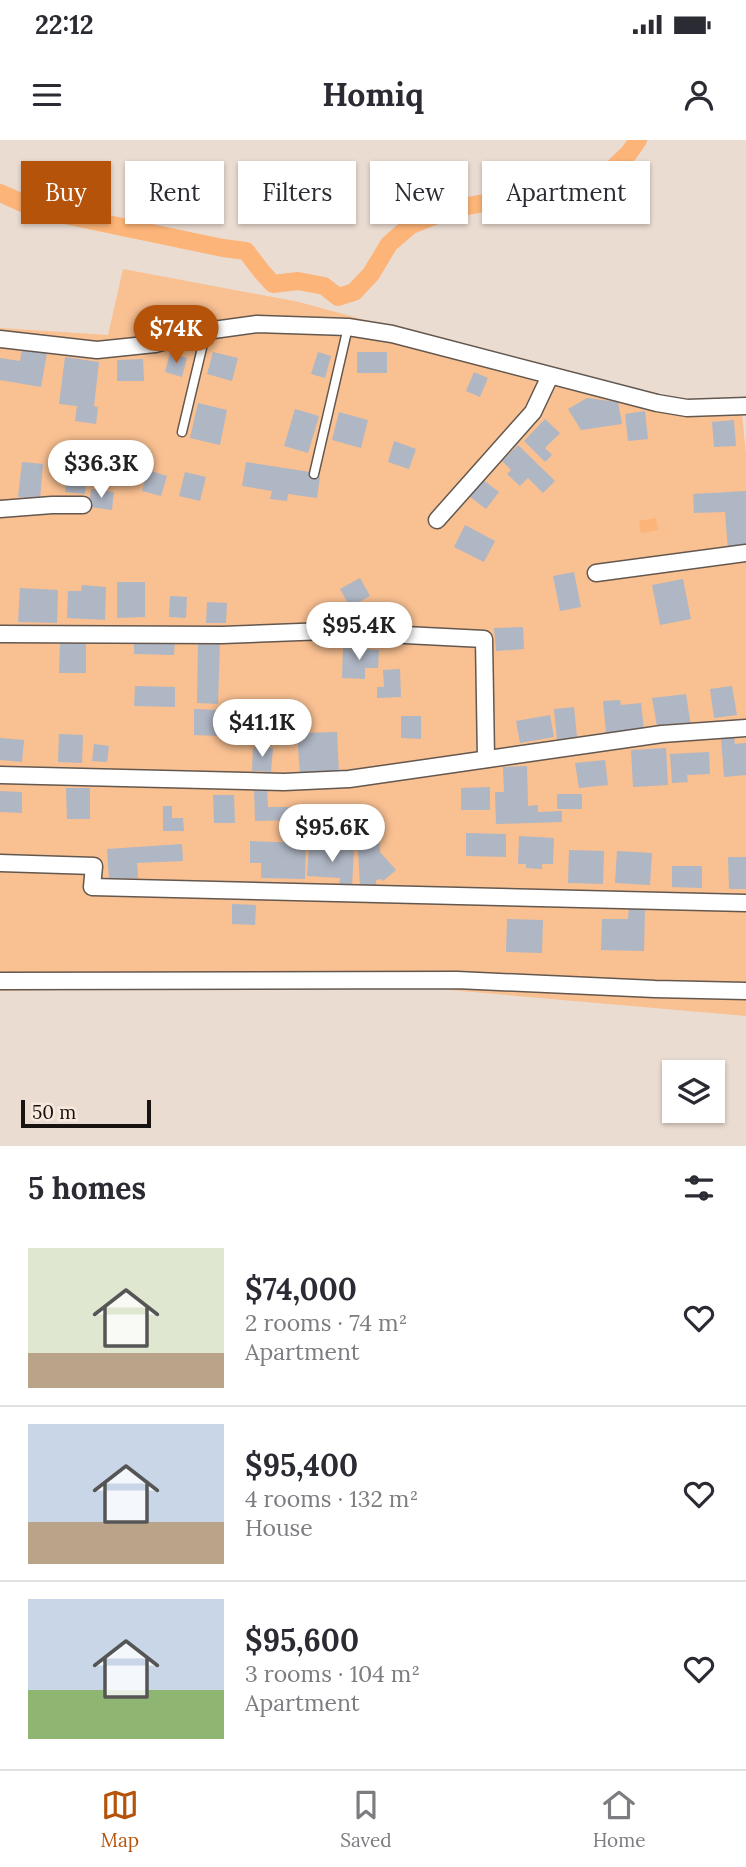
<!DOCTYPE html>
<meta charset="utf-8">
<style>
:root{--surface:#fff;--page:#f2f2f3;--text:#2b2b33;--muted:#7c7c81;--line:#e1e1e2;--accent:#b45309}
body{margin:0;font-family:Lora,serif;background:var(--page);color:var(--text);height:100vh;display:flex;flex-direction:column;font-size:26px;white-space:nowrap}
*{box-sizing:border-box;margin:0}
p{font-size:23px;color:var(--muted)}
.icon{flex:none;width:38px;height:38px;fill:none;stroke:currentColor;stroke-width:2;stroke-linecap:round;stroke-linejoin:round}
.map{position:relative;height:1006px;overflow:hidden}
.sheet{display:flex;flex-direction:column;background:var(--surface);flex:1}
.sheet>*{flex:none}
.top-card{position:absolute;left:21px;top:21px;width:705px;height:63px;display:flex;gap:14px}
.buttons{position:absolute;left:662px;top:920px;display:grid;gap:14px}
.buttons a{display:grid;place-items:center;width:63px;height:63px;border-radius:0px;background:var(--surface);box-shadow:0 2px 5px #0004;font-size:35px}
.scale{position:absolute;left:21px;bottom:18px;width:130px;box-sizing:border-box;padding-left:7px;border:4px solid #181310;border-top:0;font-size:19px;line-height:24px;white-space:nowrap;color:#181310;-webkit-text-stroke:5px #f7e9de;paint-order:stroke}
.price{position:absolute;translate:-50% -60px;padding:0 16px;border-radius:24px;background:#fff;color:#222;font-size:23px;line-height:46px;filter:drop-shadow(0 2px 4px #0008)}
.price::after{content:'';position:absolute;left:50%;top:42px;width:21px;height:16px;margin-left:-10px;background:inherit;clip-path:polygon(0 0,100% 0,50% 100%)}
.price.on{background:var(--accent);color:#fff}
ul{padding:0;list-style:none}
li{display:flex;align-items:center;gap:21px;height:175px;padding:0 28px}
li+li{border-top:2px solid var(--line)}
li span{display:grid;place-items:center;flex:none;width:196px;height:140px;border-radius:0px;color:#555}
li>.icon{margin-inline-start:auto}
span .icon{width:84px;height:84px;fill:#fffc;stroke-width:1}
li b{font-size:30px}
h2{display:flex;justify-content:space-between;align-items:center;height:84px;padding:0 28px;font-size:30px}
.pill{padding:0 24px;border-radius:0px;background:var(--surface);box-shadow:0 2px 5px #0004;font-size:24px;line-height:63px}
.pill.on{background:var(--accent);color:#fff}
.status{display:flex;justify-content:space-between;align-items:center;height:49px;padding:0 35px;background:var(--surface);direction:ltr}
.status svg{height:19px;fill:currentColor}
header{display:flex;justify-content:space-between;align-items:center;height:91px;padding:0 28px;background:var(--surface);font-size:32px;font-weight:700}
.menu{display:flex;justify-content:space-around;align-items:center;height:98px;border-top:2px solid var(--line);background:var(--surface);font-size:19px;color:var(--muted)}
.menu a{display:grid;justify-items:center;gap:4px}
.menu .on{color:var(--accent)}
.map>svg:first-child{display:block}
</style>
<div class="status"><b>22:12</b><svg viewBox="0 0 49 12"><path d="M0 12V9h3v3zM5 12V6h3v6zM10 12V3h3v9zM15 12V0h3v12zM26 1h20v11H26zM47 4h2v5h-2z"/></svg></div>
<header><svg class="icon" aria-label="menu" viewBox="0 0 24 24"><path d="M4 6h16M4 12h16M4 18h16"/></svg>Homiq<svg class="icon" aria-label="person" viewBox="0 0 24 24"><circle cx="12" cy="8" r="4"/><path d="M4 21q1-7 8-7t8 7"/></svg></header>
<div class="map">
<svg width="746" height="1006" viewBox="0 0 746 1006">
<rect width="100%" height="100%" fill="#eadcd1"/>
<polygon fill="#f9c092" points="123,129 299,162 687,268 741,263 746,314 746,876 380,844 0,851 0,188 108,195"/>
<polygon fill="#fcb478" points="656,378 658,390 641,393 639,381"/>
<g fill="none" stroke-linecap="round" stroke-linejoin="round">
<polyline stroke="#fcb478" stroke-width="18" points="0,53 36,69 223,108 246,111 262,132 273,144 298,141 324,146 338,157 354,152 371,134 389,104 411,85 452,69 575,46 605,36 629,13 638,0"/>
</g>
<g fill="#afb6c4">
<polygon points="22,209 47,213 41,247 0,240 0,218 20,221"/>
<polygon points="213,212 238,218 232,241 207,234"/>
<polygon points="318,212 331,216 325,238 311,234"/>
<rect x="357" y="212" width="30" height="21"/>
<polygon points="170,213 187,218 182,237 165,232"/>
<polygon points="65,217 99,222 94,266 98,267 96,284 75,281 77,266 59,264"/>
<polygon points="143,219 144,241 117,241 117,220"/>
<polygon points="474,232 488,238 480,257 466,251"/>
<polygon points="587,258 618,262 622,284 581,290 568,269"/>
<polygon points="198,263 227,270 220,305 190,298"/>
<polygon points="295,269 319,276 308,313 284,306"/>
<polygon points="645,271 648,299 628,301 625,274"/>
<polygon points="339,272 368,280 361,308 332,300"/>
<polygon points="545,279 560,293 545,308 552,315 545,322 524,301"/>
<polygon points="734,280 736,306 714,307 712,282"/>
<polygon points="394,301 416,309 409,329 388,322"/>
<polygon points="518,305 555,341 543,353 528,338 520,346 507,334 511,330 502,321"/>
<polygon points="22,322 43,324 40,359 18,357"/>
<polygon points="246,322 310,332 310,336 320,337 317,358 288,354 287,361 270,359 272,351 242,346"/>
<polygon points="68,330 87,332 85,354 65,352"/>
<polygon points="148,330 167,336 161,356 142,351"/>
<polygon points="185,332 206,337 200,361 179,356"/>
<polygon points="482,339 499,352 486,369 469,356"/>
<polygon points="91,349 114,352 112,370 89,367"/>
<polygon points="746,351 746,409 728,410 725,372 694,373 693,354"/>
<polygon points="465,385 495,401 484,422 454,407"/>
<polygon points="574,432 581,467 560,471 553,436"/>
<polygon points="360,438 370,456 350,467 340,449"/>
<polygon points="683,439 691,479 660,485 652,445"/>
<polygon points="117,442 145,442 145,477 117,478"/>
<polygon points="82,445 106,447 105,480 67,478 68,451 81,451"/>
<polygon points="20,448 58,450 57,483 18,482"/>
<polygon points="170,456 187,457 186,478 169,477"/>
<polygon points="207,462 227,463 226,483 206,483"/>
<polygon points="523,487 524,509 496,511 494,488"/>
<polygon points="134,499 175,500 174,515 134,514"/>
<polygon points="198,500 220,500 218,564 197,563"/>
<polygon points="60,502 86,502 86,533 59,533"/>
<polygon points="343,508 379,510 378,528 365,528 365,539 342,538"/>
<polygon points="400,529 401,557 377,558 377,547 384,547 383,530"/>
<polygon points="135,546 175,547 175,567 134,566"/>
<polygon points="732,546 737,575 714,578 710,549"/>
<polygon points="686,554 691,587 658,592 652,558"/>
<polygon points="620,560 621,565 641,563 644,590 606,593 603,561"/>
<polygon points="574,567 577,597 557,600 554,569"/>
<polygon points="194,569 219,570 219,596 194,595"/>
<polygon points="550,575 554,597 520,603 516,581"/>
<polygon points="401,576 421,576 421,599 401,598"/>
<polygon points="337,592 339,633 300,635 297,593"/>
<polygon points="59,594 83,595 82,623 58,622"/>
<polygon points="734,597 735,604 746,603 746,635 724,637 721,598"/>
<polygon points="0,598 24,600 22,622 0,620"/>
<polygon points="94,604 109,606 107,622 92,621"/>
<polygon points="253,607 273,608 271,632 252,631"/>
<polygon points="666,608 668,645 633,647 631,610"/>
<polygon points="709,612 710,634 687,635 688,642 672,643 670,614"/>
<polygon points="605,620 608,645 579,648 575,623"/>
<polygon points="527,626 528,666 538,665 538,672 562,671 562,682 496,684 495,652 504,652 503,627"/>
<polygon points="490,647 490,670 461,670 461,648"/>
<polygon points="66,648 90,648 90,679 67,679"/>
<polygon points="254,648 267,648 268,667 293,667 293,680 255,681"/>
<polygon points="0,651 22,652 22,673 0,672"/>
<rect x="557" y="654" width="25" height="15"/>
<polygon points="213,655 234,655 235,683 214,683"/>
<polygon points="163,666 172,666 172,678 183,678 184,691 163,691"/>
<polygon points="378,671 380,712 396,730 383,741 381,739 376,740 376,746 360,747 356,672"/>
<polygon points="466,693 506,694 506,717 466,716"/>
<polygon points="519,696 554,698 553,724 542,724 542,729 526,728 526,724 518,724"/>
<polygon points="250,701 306,703 305,739 261,738 261,723 250,723"/>
<polygon points="182,704 183,721 137,723 138,738 109,739 107,709"/>
<polygon points="309,706 354,709 352,747 339,746 340,738 307,736"/>
<polygon points="569,710 604,711 603,744 568,743"/>
<polygon points="617,711 652,713 650,745 615,743"/>
<polygon points="728,717 746,717 746,749 729,749"/>
<polygon points="672,726 702,726 702,748 672,747"/>
<polygon points="232,764 256,765 255,785 232,784"/>
<polygon points="629,768 645,768 644,811 601,810 602,779 628,779"/>
<polygon points="507,779 543,780 542,813 506,812"/>
</g>
<g fill="none" stroke-linecap="round" stroke-linejoin="round">
<g stroke="#63574e" stroke-width="11">
<g id="service">
<polyline points="182,292 206,191"/>
<polyline points="314,334 348,187"/>
</g>
</g>
<g stroke="#63574e" stroke-width="19">
<g id="minor">
<polyline points="0,199 97,210 155,204 206,191 257,184 348,187 392,194 657,263 687,268 746,266"/>
<polyline points="0,369 52,365 83,365"/>
<polyline points="437,380 533,272 550,236"/>
<polyline points="596,433 746,413"/>
<polyline points="0,494 222,495 326,491 484,499 486,619"/>
<polyline points="0,635 284,642 349,639 662,594 746,588"/>
<polyline points="0,723 94,726 92,747 746,763"/>
<polyline points="0,841 457,840 655,849 746,851"/>
</g>
</g>
<use href="#service" stroke="#fff" stroke-width="8"/>
<use href="#minor" stroke="#fff" stroke-width="16"/>
</g>
</svg>
<div class="buttons">
<a><svg class="icon" aria-label="layers" viewBox="0 0 24 24"><path d="M12 4l9 5-9 5-9-5zM3 14l9 5 9-5"/></svg></a>
</div>
<div class="scale">50 m</div>
<b class="price on" style="left:176px;top:225px">$74K</b>
<b class="price" style="left:101px;top:360px">$36.3K</b>
<b class="price" style="left:359px;top:522px">$95.4K</b>
<b class="price" style="left:262px;top:619px">$41.1K</b>
<b class="price" style="left:332px;top:724px">$95.6K</b>
<div class="top-card">
<a class="pill on">Buy</a>
<a class="pill">Rent</a>
<a class="pill">Filters</a>
<a class="pill">New</a>
<a class="pill">Apartment</a>
</div>
</div>
<section class="sheet">
<h2>5 homes<svg class="icon" aria-label="filters" viewBox="0 0 24 24"><path d="M4 7h16M4 17h16"/><circle cx="9" cy="7" r="2"/><circle cx="15" cy="17" r="2"/></svg></h2>
<ul>
<li><span style="background:linear-gradient(#dfe7d0 75%,#b9a48a 0)"><svg class="icon" aria-label="home" viewBox="0 0 24 24"><path d="M3 11l9-7 9 7M6 9v11h12V9"/></svg></span><div><b>$74,000</b><p>2 rooms · 74 m²</p><p>Apartment</p></div><svg class="icon" aria-label="heart" viewBox="0 0 24 24"><path d="M12 20l-8-8c-3-5 5-10 8-4 3-6 11-1 8 4z"/></svg></li>
<li><span style="background:linear-gradient(#c9d6e8 70%,#b9a48a 0)"><svg class="icon" aria-label="home" viewBox="0 0 24 24"><path d="M3 11l9-7 9 7M6 9v11h12V9"/></svg></span><div><b>$95,400</b><p>4 rooms · 132 m²</p><p>House</p></div><svg class="icon" aria-label="heart" viewBox="0 0 24 24"><path d="M12 20l-8-8c-3-5 5-10 8-4 3-6 11-1 8 4z"/></svg></li>
<li><span style="background:linear-gradient(#c9d6e8 65%,#8fb573 0)"><svg class="icon" aria-label="home" viewBox="0 0 24 24"><path d="M3 11l9-7 9 7M6 9v11h12V9"/></svg></span><div><b>$95,600</b><p>3 rooms · 104 m²</p><p>Apartment</p></div><svg class="icon" aria-label="heart" viewBox="0 0 24 24"><path d="M12 20l-8-8c-3-5 5-10 8-4 3-6 11-1 8 4z"/></svg></li>
</ul>
</section>
<nav class="menu">
<a class="on"><svg class="icon" aria-label="map" viewBox="0 0 24 24"><path d="M3 6l6-2 6 2 6-2v14l-6 2-6-2-6 2zM9 4v14M15 6v14"/></svg>Map</a>
<a><svg class="icon" aria-label="saved" viewBox="0 0 24 24"><path d="M7 4h10v16l-5-4-5 4z"/></svg>Saved</a>
<a><svg class="icon" aria-label="home" viewBox="0 0 24 24"><path d="M3 11l9-7 9 7M6 9v11h12V9"/></svg>Home</a>
</nav>
